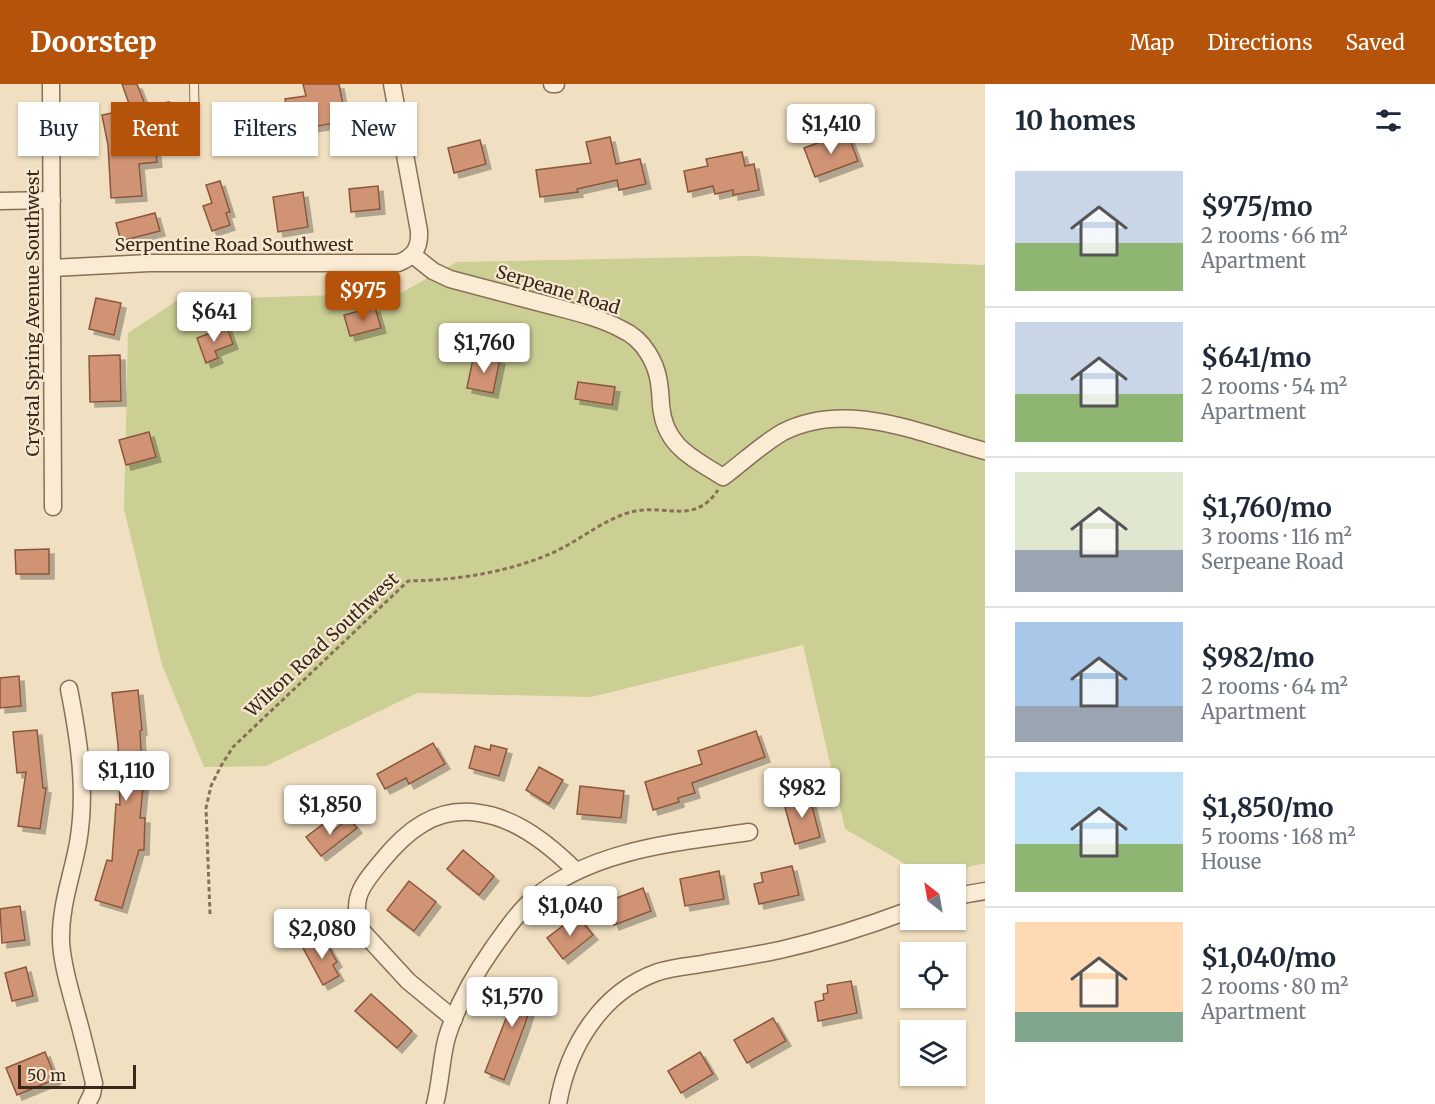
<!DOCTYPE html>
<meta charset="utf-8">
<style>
:root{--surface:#fff;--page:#f6f6f7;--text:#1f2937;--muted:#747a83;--line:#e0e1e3;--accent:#b45309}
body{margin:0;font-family:Merriweather,serif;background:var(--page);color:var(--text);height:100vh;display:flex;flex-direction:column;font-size:22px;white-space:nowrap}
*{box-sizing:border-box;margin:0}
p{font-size:20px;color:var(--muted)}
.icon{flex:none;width:33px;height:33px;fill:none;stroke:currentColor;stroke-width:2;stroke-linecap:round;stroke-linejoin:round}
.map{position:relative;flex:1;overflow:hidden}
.panel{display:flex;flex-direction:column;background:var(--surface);width:450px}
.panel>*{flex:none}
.hud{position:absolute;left:18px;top:18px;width:570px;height:54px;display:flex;gap:12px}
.needle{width:39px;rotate:329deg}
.fabs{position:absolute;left:900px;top:780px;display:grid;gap:12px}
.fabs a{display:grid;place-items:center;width:66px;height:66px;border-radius:0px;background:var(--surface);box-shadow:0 2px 4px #0004;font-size:30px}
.scale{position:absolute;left:18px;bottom:15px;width:118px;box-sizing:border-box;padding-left:6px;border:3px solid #39281c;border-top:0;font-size:16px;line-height:21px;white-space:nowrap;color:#39281c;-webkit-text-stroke:4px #f7e9d1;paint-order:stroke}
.price{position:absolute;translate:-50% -51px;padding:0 14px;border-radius:6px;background:#fff;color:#222;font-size:20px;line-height:39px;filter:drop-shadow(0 2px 3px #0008)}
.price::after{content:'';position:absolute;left:50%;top:36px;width:18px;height:14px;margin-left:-9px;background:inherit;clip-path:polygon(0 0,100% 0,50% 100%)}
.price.on{background:var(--accent);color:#fff}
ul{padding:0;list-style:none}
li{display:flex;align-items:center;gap:18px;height:150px;padding:0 30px}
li+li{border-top:2px solid var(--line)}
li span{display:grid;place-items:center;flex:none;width:168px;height:120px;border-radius:0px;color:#555}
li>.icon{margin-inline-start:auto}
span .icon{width:72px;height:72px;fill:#fffc;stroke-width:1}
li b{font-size:26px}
h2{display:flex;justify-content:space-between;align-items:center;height:72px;padding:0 30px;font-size:26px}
.tag{padding:0 21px;border-radius:0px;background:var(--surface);box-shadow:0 2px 4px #0004;font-size:21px;line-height:54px}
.tag.on{background:var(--accent);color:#fff}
header{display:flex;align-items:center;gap:36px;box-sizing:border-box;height:84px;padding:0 30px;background:var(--accent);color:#fff}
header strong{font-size:28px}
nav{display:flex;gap:33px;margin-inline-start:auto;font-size:21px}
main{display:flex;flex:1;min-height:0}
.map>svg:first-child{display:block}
</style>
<header>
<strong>Doorstep</strong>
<nav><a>Map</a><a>Directions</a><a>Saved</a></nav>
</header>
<main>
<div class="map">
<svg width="985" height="1020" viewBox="0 0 985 1020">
<defs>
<filter id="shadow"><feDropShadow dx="5" dy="5" stdDeviation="0" flood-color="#0004"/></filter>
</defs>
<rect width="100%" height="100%" fill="#f0dfc1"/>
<polygon fill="#cccf94" points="750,172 985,181 985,779 940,790 923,790 845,745 803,561 591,613 417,609 266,682 204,683 162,581 124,425 128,249 178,216 401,209 457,178"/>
<g fill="#d09474" stroke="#8b563c" stroke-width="1.5" filter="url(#shadow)">
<polygon points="122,0 137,0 146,23 169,18 173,37 165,39 165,42 153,45 157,78 139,80 142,112 111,114 108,61 102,31 131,25"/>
<polygon points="303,0 339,0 346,37 290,47 285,15 306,12"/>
<polygon points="280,46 284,58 273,63 269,51"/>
<polygon points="847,48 858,77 815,93 804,64"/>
<polygon points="610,53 616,80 640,75 646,100 619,106 617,96 577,105 578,108 540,113 536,86 591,79 586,58"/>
<polygon points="480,56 486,80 454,89 448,64"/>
<polygon points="742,68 745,82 754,80 759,106 733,111 733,106 715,110 713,102 688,108 684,87 708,82 706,75"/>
<polygon points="220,97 230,128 226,129 230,141 212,147 203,122 212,119 206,101"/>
<polygon points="378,102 380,125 351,128 349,105"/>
<polygon points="303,108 308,143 278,148 273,113"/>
<polygon points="155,129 160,147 121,157 116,139"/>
<polygon points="96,214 121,219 114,251 89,245"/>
<polygon points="375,223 381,244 350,252 344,231"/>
<polygon points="227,243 233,260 215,267 218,274 206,279 197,254"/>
<polygon points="474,270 500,275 493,309 467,304"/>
<polygon points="120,271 121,317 90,318 89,272"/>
<polygon points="578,298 615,303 612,321 575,315"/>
<polygon points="149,348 156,373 126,381 119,356"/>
<polygon points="49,465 49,490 16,490 15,466"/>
<polygon points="19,592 21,622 0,624 0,594"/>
<polygon points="138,606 142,646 140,647 143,704 140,734 145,734 144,766 139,766 122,824 95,816 107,776 112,777 116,720 120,721 118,661 112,609"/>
<polygon points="37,646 43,704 46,704 40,745 18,742 26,688 17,689 13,648"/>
<polygon points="756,647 765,673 692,699 695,709 678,714 679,718 653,726 645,698 702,680 698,667"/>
<polygon points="433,659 445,680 409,700 406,694 385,705 377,690"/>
<polygon points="491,661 507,665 499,692 469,684 475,662 490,666"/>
<polygon points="539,683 563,696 549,720 526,706"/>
<polygon points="580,702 624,707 621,734 577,730"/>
<polygon points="809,710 820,753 795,760 783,716"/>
<polygon points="349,734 357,744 321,772 306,753 326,738 333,747"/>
<polygon points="463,766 494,792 479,811 447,785"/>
<polygon points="792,782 799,811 759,820 754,800 763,798 761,789"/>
<polygon points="719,787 724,815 685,822 680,795"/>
<polygon points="409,797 436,818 414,847 387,826"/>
<polygon points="643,804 651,827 614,841 606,818"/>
<polygon points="20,822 25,856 2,859 0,825"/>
<polygon points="577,831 593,851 563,875 547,854"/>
<polygon points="323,853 337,878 333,881 339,892 323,901 303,864"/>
<polygon points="26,883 33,912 12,917 5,889"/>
<polygon points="515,894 537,900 525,940 504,996 485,988 507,932 504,931"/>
<polygon points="851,897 857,929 818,937 815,918 824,916 823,910 828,909 827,901"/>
<polygon points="371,910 412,947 397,964 355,927"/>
<polygon points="773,934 786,957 747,979 734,956"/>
<polygon points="45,968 56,995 17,1011 6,984"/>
<polygon points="700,968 713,990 681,1009 668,987"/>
</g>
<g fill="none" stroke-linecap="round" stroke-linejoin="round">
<g stroke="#8a6f57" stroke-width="10">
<polyline id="service" points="194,0 195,50"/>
</g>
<g stroke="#8a6f57" stroke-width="19">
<g id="minor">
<polyline points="51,0 53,423"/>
<polyline points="552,0 556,0"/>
<polyline points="0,117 52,116"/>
<path d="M413 171 433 187 450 195C484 204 518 213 552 222 575 228 600 234 621 245 632 250 642 259 648 269 659 286 660 302 661 321 664 362 693 374 723 393 742 379 762 360 783 348 847 315 921 350 985 367"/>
<path d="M52 184 149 179H398C414 173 420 164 419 147L392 0"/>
<path d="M69 605C79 656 87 707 78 759 72 792 60 822 61 857 62 881 70 905 76 928 83 952 88 975 94 999L92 1010 87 1020"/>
<polyline points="956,812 985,807"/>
<path d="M454 935 408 897 362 847C349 816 362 801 381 778 406 747 436 722 479 729 517 734 550 761 576 787"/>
<path d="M435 1020C441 998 441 974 447 953 457 921 474 891 493 864 505 847 518 828 534 814 594 765 675 759 749 748"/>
<path d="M558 1020C568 963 601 908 658 888 674 883 691 882 707 879 732 875 756 871 780 866 824 856 868 842 910 826"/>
</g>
</g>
<path stroke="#8a6f57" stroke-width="3" stroke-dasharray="4.5 3" stroke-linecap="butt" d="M210 830 206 724 211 702 221 682 233 663 408 497C457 496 504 489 550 470 578 458 602 436 631 428 665 419 694 442 718 406"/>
<use href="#service" stroke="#faecd4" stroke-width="8"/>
<use href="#minor" stroke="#faecd4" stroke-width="16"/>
</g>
<g text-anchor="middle" stroke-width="4.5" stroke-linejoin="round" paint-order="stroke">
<g font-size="18" fill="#39281c" stroke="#f7e9d1">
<text x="234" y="167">Serpentine Road Southwest</text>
<text transform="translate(558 206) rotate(17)" y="6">Serpeane Road</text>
<text transform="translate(33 229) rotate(-90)" y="6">Crystal Spring Avenue Southwest</text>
<text transform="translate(322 561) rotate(-43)" y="6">Wilton Road Southwest</text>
</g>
</g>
</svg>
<div class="fabs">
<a><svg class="needle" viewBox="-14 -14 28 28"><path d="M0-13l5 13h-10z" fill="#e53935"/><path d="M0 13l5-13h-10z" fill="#747a83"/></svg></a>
<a><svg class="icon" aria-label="locate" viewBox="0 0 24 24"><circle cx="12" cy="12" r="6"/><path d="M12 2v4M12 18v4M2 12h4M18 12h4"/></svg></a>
<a><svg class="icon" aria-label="layers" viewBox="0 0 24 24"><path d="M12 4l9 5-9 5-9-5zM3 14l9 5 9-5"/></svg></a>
</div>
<div class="scale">50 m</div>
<b class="price" style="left:831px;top:71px">$1,410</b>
<b class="price on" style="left:363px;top:238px">$975</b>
<b class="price" style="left:214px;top:259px">$641</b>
<b class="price" style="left:484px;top:290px">$1,760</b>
<b class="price" style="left:126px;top:718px">$1,110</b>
<b class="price" style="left:802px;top:735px">$982</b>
<b class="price" style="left:330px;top:752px">$1,850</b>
<b class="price" style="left:570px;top:853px">$1,040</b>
<b class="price" style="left:322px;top:876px">$2,080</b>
<b class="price" style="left:512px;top:944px">$1,570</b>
<div class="hud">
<a class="tag">Buy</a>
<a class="tag on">Rent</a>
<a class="tag">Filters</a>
<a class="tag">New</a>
</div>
</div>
<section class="panel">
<h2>10 homes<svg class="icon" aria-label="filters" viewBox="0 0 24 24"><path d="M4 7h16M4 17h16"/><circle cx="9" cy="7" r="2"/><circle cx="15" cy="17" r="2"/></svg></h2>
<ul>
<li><span style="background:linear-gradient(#c9d6e8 60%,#8fb573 0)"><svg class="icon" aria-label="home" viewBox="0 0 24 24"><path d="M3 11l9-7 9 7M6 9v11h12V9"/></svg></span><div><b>$975/mo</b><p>2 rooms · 66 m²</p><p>Apartment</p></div></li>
<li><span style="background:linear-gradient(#c9d6e8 60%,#8fb573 0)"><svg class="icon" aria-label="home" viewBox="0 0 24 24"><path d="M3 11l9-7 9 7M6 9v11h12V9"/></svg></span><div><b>$641/mo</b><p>2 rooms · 54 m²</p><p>Apartment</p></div></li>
<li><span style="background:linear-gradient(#dfe7d0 65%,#9aa5b1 0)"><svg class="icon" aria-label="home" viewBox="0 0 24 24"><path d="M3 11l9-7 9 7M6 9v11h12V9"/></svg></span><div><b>$1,760/mo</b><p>3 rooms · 116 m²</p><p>Serpeane Road</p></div></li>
<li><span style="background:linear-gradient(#a9c7e8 70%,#9aa5b1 0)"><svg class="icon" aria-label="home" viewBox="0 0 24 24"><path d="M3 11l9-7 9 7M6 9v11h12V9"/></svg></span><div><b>$982/mo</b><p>2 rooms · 64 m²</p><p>Apartment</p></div></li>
<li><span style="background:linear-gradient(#bfe0f5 60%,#8fb573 0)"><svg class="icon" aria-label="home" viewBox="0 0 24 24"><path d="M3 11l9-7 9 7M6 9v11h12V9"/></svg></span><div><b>$1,850/mo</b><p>5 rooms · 168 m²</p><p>House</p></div></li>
<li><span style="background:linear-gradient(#ffd9b3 75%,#7fa58c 0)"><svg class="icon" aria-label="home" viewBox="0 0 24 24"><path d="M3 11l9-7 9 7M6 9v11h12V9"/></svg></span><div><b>$1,040/mo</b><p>2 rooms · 80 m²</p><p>Apartment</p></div></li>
</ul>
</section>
</main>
